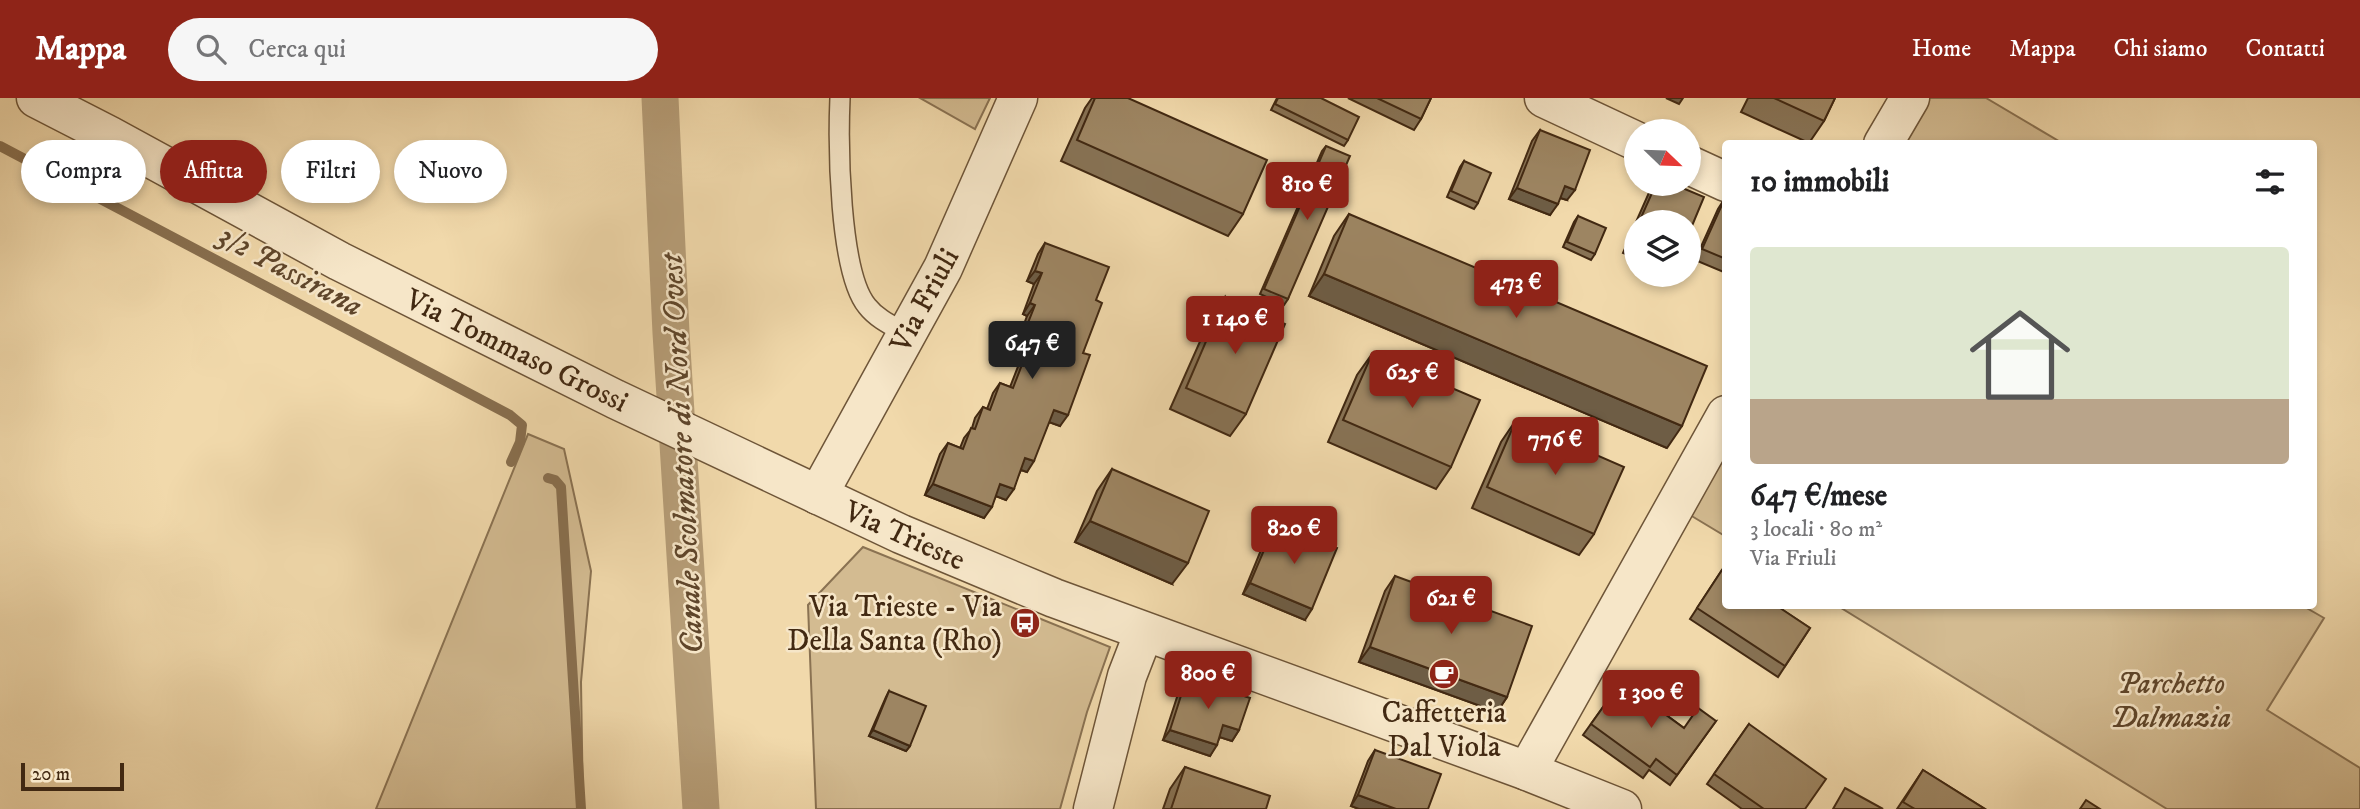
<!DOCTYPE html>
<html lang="it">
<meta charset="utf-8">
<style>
:root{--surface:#fff;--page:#f6f6f6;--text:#202124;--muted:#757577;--line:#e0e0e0;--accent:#8f2418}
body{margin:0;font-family:"IM FELL DW Pica",serif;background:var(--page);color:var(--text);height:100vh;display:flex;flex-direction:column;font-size:26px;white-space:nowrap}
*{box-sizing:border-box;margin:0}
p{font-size:23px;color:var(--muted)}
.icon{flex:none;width:38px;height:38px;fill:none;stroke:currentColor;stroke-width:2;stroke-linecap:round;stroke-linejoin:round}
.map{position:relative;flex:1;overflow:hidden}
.details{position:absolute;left:1722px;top:42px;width:595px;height:469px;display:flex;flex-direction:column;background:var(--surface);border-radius:7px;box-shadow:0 4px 10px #0003}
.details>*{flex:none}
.top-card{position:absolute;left:21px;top:42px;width:665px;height:63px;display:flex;gap:14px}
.needle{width:46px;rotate:113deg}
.tools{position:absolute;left:1624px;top:21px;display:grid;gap:14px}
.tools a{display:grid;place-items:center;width:77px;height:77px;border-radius:50%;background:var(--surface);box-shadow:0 4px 10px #0003;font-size:35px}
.scale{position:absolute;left:21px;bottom:18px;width:103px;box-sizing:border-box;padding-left:7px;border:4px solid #422912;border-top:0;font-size:19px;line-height:24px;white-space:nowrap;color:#422912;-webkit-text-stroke:5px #f6e6c8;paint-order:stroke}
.price{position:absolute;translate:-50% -60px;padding:0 16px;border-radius:7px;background:var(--accent);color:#fff;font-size:23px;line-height:46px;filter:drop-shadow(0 2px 4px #0008)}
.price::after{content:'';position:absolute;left:50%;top:42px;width:21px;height:16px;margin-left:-10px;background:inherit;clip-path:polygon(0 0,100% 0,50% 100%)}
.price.on{background:#222;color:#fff}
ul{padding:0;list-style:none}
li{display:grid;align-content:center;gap:14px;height:371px;padding:0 28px}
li+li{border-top:2px solid var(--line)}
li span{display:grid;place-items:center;height:217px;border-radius:7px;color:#555}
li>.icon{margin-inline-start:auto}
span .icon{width:126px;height:126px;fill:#fffc;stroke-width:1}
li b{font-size:30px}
h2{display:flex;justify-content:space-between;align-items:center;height:84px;padding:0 28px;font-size:30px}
.tag{padding:0 24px;border-radius:32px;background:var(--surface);box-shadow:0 4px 10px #0003;font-size:24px;line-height:63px}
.tag.on{background:var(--accent);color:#fff}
header{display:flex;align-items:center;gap:42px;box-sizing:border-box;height:98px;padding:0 35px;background:var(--accent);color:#fff}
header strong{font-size:33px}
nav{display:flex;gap:38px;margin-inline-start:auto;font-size:24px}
.search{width:490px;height:63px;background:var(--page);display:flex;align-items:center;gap:18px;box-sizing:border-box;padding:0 24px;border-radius:38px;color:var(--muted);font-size:26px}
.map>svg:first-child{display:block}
</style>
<header>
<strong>Mappa</strong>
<div class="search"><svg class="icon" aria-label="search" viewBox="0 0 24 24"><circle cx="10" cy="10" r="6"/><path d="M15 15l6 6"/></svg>Cerca qui</div>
<nav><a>Home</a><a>Mappa</a><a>Chi siamo</a><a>Contatti</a></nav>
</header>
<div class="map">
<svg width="2360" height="711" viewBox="0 0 2360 711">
<rect width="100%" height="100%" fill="#f1d9ab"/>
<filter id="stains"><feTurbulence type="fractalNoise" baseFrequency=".00286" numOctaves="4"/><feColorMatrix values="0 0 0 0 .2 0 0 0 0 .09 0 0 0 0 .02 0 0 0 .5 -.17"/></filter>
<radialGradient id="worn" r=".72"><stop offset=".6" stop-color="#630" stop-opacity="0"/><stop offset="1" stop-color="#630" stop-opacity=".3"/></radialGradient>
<g fill="#d3bb91" stroke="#8a7252" stroke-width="2">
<polygon points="920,0 990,0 975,31"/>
<polygon points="1928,0 1986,0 2062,45 1901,46"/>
<polygon points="528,336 564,351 591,473 581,584 583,711 376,711"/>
<polygon points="1725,353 1725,438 1690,417"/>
<polygon points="863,449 1110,549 1087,614 1060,711 816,711 808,507"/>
<polygon points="1838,508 2303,508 2324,520 2267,612 2360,670 2360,711 2167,711"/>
</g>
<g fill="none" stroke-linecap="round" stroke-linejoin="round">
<g stroke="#886f4f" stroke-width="10">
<polyline points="0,48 510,317 522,327 520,344 511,364"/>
<polyline points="548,380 555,382 561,389 581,711"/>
</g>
<polyline stroke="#b69d77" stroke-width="37" points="660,0 671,235 701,711"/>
<g stroke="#6e5538" stroke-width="22">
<path id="lane" d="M840 0C838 46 839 174 867 208 877 221 893 228 907 236"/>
</g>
<g stroke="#6e5538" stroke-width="41">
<g id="street">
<polyline points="36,0 110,38 339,163 615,301 901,436 1054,500 1527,673 1622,711"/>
<polyline points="1544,0 1636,43"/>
<polyline points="1883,46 1910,0"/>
<polyline points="1689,67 1726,84"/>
<polyline points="818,397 943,170 1018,0"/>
<polyline points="1527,673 1726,317"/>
<polyline points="1093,711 1127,578 1144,534"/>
</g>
</g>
<use href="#lane" stroke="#f6e6c8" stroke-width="19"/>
<use href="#street" stroke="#f6e6c8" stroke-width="38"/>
</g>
<g fill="#877254" stroke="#422912" stroke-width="2">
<polygon points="1092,0 1128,0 1243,116 1228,138 1061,63 1085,10"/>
<polygon points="1277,0 1321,0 1348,42 1344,48 1271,12"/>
<polygon points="1348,0 1431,0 1421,21 1414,32"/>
<polygon points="1748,0 1835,0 1824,23 1809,45 1741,14"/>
<polygon points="1540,32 1567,102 1560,100 1550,117 1509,101 1532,43"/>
<polygon points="1326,48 1288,201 1284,207 1260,196 1322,53"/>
<polygon points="1464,63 1478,105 1474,111 1447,99 1460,69"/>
<polygon points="1655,86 1673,86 1689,124 1636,124 1651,90"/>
<polygon points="1725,100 1726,175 1695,162 1718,111"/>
<polygon points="1349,116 1667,350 1309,198 1334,138"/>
<polygon points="1578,118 1595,156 1591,162 1563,149 1574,124"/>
<polygon points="1636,125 1636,160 1623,155"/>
<polygon points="1045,145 1096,202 1083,255 1060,328 1049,324 1027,374 1021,372 1006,402 996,398 984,420 925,397 940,356 948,345 960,350 964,340 972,330 975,320 983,309 987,311 993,295 1000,285 1010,289 1026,248 1017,245 1027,218 1023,216 1034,186 1027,183 1038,156"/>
<polygon points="1225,199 1246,316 1230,338 1170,311 1210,221"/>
<polygon points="1372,256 1451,369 1436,391 1328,344 1357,277"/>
<polygon points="1516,322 1594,436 1579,457 1472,410 1501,344"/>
<polygon points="1112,371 1172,486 1075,444 1097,393"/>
<polygon points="1276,424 1305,522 1243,496 1268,435"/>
<polygon points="1722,472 1810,530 1778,579 1690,521"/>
<polygon points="1395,478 1507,599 1497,614 1359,564 1385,493"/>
<polygon points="1187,579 1239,632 1232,643 1220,639 1210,658 1163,642 1180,590"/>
<polygon points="1621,584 1684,630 1716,623 1670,687 1649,672 1643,680 1583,637"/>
<polygon points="889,593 910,648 906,653 869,638 886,599"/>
<polygon points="1749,626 1805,711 1742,711 1707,686"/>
<polygon points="1375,652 1428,711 1359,711 1351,708 1368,663"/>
<polygon points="1185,669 1266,711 1163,711 1170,691"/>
<polygon points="1923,672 1985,711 1897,711"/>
</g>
<g fill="#6e5d45" stroke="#422912" stroke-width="2">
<polygon points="1666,0 1683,0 1679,6"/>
<polygon points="1565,88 1575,92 1567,102 1557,99"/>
<polygon points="1517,90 1558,106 1550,117 1509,101"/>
<polygon points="1035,173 1042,175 1034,186 1027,183"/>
<polygon points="1324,176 1682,328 1667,350 1309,198"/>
<polygon points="1030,205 1035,207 1027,218 1023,216"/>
<polygon points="1024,235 1033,238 1026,248 1017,245"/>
<polygon points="1054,312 1068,317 1060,328 1046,323"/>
<polygon points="1025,360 1034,363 1027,374 1018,371"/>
<polygon points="933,386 992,409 984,420 925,397"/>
<polygon points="1000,386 1014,391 1006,402 993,397"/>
<polygon points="1090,423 1188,465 1172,486 1075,444"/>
<polygon points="1250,485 1312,511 1305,522 1243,496"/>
<polygon points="1370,549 1507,599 1497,614 1359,564"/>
<polygon points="1223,627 1239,632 1232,643 1216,638"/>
<polygon points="873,632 910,648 906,653 869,638"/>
<polygon points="1170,632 1217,647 1210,658 1163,642"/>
<polygon points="1358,697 1396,711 1359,711 1351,708"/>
</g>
<g fill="#9d8562" stroke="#422912" stroke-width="2">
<polygon points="1095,0 1128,0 1267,62 1243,116 1077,42"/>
<polygon points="1278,0 1321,0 1359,19 1348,42 1275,6"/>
<polygon points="1377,0 1431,0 1421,21"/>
<polygon points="1774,0 1835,0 1824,23"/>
<polygon points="1540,32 1590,52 1575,92 1565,88 1558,106 1517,90"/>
<polygon points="1326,48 1350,58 1288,201 1264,191"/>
<polygon points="1464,63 1491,75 1478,105 1451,93"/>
<polygon points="1656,86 1673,86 1704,99 1689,135 1689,124 1639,124"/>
<polygon points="1725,100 1726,100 1726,161 1702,151"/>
<polygon points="1349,116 1707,268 1682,328 1324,176"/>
<polygon points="1578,118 1606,130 1595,156 1567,144"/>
<polygon points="1636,131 1636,147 1630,144"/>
<polygon points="1045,145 1109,169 1096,202 1102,205 1083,255 1090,257 1068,317 1054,312 1034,363 1025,360 1014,391 1000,386 992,409 933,386 948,345 963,351 971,330 975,331 983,309 990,312 1000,285 1013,290 1033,238 1024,235 1035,207 1030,205 1042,175 1035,173"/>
<polygon points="1225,199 1285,226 1246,316 1186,290"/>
<polygon points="1372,256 1480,302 1451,369 1343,322"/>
<polygon points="1516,322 1624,369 1594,436 1487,389"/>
<polygon points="1112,371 1209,413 1188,465 1090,423"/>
<polygon points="1276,424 1337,450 1312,511 1250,485"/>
<polygon points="1722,472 1726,474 1726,508 1777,508 1810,530 1785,568 1697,510"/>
<polygon points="1395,478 1532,528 1507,599 1370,549"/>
<polygon points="1187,579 1250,600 1239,632 1223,627 1217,647 1170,632"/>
<polygon points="1621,584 1684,630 1698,610 1716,623 1677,677 1656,661 1650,669 1591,626"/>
<polygon points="889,593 926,608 910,648 873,632"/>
<polygon points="1749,626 1826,681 1805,711 1764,711 1714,676"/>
<polygon points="1375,652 1441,676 1428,711 1396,711 1358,697"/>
<polygon points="1185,669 1270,698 1266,711 1171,711"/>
<polygon points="1923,672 1985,711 1915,711 1903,704"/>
<polygon points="1845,690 1883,711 1833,711"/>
<polygon points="2086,702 2100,711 2080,711"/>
</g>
<defs>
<g id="bus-disc" transform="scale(1.575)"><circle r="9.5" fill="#8f2418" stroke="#f6e6c8"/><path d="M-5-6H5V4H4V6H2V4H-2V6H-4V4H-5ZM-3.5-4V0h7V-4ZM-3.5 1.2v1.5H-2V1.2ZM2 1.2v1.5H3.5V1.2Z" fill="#fff"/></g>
<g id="cafe-disc" transform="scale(1.575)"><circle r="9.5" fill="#8f2418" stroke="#f6e6c8"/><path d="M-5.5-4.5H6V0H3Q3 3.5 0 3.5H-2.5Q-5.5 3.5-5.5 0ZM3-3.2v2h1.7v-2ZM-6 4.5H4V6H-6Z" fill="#fff"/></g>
</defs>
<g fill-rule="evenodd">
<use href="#bus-disc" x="1025" y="525"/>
<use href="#cafe-disc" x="1444" y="576"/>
</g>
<g text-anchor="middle" stroke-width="5" stroke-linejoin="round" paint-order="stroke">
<g font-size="30" fill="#422912" stroke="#f6e6c8">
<text transform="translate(924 202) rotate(-62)" y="10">Via Friuli</text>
<text transform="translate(517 252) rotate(26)" y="10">Via Tommaso Grossi</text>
<text transform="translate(905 437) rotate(24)" y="10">Via Trieste</text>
</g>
<g font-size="30" fill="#422912" stroke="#f6e6c8" text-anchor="end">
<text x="1002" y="518">Via Trieste - Via<tspan x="1002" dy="34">Della Santa (Rho)</tspan></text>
<text x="1444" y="624" text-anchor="middle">Caffetteria<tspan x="1444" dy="34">Dal Viola</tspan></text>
</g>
<g font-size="30" font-style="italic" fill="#5f462b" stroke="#f6e6c8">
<text x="2171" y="595">Parchetto<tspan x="2171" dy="34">Dalmazia</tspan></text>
</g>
<g font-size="32" font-style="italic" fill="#5f462b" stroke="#f6e6c8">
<text transform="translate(291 172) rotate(28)" y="11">3/2 Passirana</text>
<text transform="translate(681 356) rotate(-93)" y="11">Canale Scolmatore di Nord Ovest</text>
</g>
</g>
<rect width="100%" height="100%" filter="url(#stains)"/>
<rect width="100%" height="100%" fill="url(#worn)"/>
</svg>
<div class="tools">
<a><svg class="needle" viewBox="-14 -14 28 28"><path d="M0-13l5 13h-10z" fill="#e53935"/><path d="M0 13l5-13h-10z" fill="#757577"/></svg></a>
<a><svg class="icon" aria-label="layers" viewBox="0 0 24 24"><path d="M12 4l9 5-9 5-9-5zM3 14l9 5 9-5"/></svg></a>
</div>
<div class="scale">20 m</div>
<b class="price" style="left:1307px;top:124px">810 €</b>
<b class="price" style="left:1516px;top:222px">473 €</b>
<b class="price" style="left:1235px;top:258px">1 140 €</b>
<b class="price on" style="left:1032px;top:283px">647 €</b>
<b class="price" style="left:1412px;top:312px">625 €</b>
<b class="price" style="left:1555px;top:379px">776 €</b>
<b class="price" style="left:1294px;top:468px">820 €</b>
<b class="price" style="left:1451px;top:538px">621 €</b>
<b class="price" style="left:1208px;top:613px">800 €</b>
<b class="price" style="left:1651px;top:632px">1 300 €</b>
<div class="top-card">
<a class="tag">Compra</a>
<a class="tag on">Affitta</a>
<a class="tag">Filtri</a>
<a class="tag">Nuovo</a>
</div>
<section class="details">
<h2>10 immobili<svg class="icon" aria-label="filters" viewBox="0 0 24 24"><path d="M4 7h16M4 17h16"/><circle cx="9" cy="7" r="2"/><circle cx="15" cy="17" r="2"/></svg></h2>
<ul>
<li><span style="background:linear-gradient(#dfe7d0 70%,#b9a48a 0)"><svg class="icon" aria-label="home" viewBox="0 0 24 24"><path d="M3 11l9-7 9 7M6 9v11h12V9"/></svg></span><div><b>647 €/mese</b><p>3 locali · 80 m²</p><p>Via Friuli</p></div></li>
</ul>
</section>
</div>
